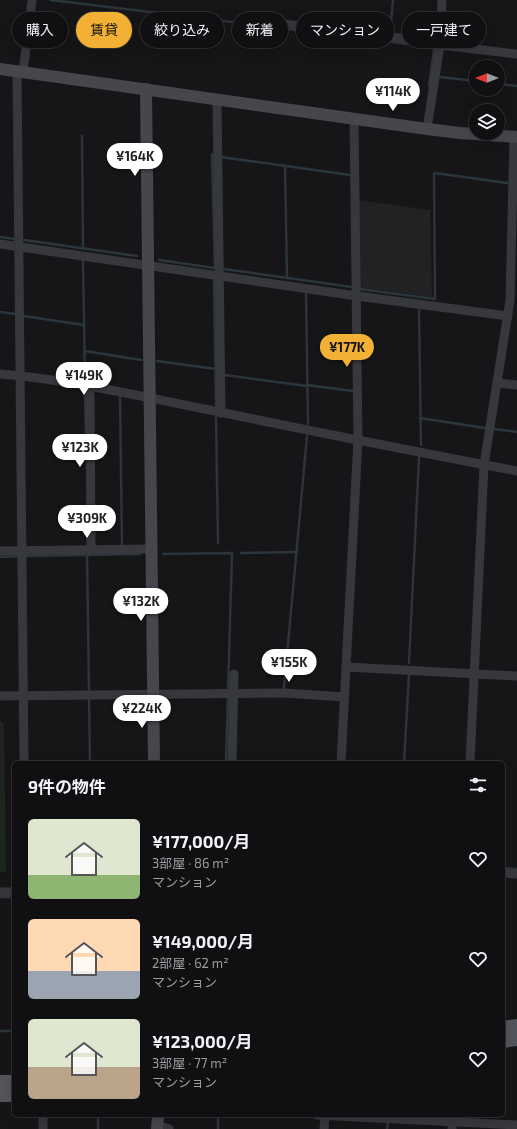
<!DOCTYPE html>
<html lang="ja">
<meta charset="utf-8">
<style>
:root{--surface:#101012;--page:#1e1e20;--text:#f1f3f6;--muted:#9c9d9f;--line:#303032;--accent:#f2b134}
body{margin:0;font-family:"Exo 2","Noto Sans JP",sans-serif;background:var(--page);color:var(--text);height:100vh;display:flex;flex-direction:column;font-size:15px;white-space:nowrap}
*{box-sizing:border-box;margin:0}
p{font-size:13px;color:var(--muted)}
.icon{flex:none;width:22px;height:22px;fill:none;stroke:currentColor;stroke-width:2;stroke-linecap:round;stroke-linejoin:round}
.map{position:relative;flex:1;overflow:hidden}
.side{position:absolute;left:12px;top:761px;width:493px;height:356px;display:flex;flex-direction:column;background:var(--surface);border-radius:6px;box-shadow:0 4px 16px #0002,0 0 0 1px var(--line)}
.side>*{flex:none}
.banner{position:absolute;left:12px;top:12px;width:493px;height:36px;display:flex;gap:8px}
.needle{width:26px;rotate:270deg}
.controls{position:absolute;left:469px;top:60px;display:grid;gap:8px}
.controls a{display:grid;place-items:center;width:36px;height:36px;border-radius:50%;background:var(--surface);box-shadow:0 4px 16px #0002,0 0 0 1px var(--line);font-size:20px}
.price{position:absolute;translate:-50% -34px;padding:0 9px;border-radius:14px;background:#fff;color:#222;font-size:13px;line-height:26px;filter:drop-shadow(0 1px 2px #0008)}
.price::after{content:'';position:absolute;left:50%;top:24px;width:12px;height:9px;margin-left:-6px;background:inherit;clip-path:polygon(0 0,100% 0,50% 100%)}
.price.selected{background:var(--accent);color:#111}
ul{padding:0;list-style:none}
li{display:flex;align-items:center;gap:12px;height:100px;padding:0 16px}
li span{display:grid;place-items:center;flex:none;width:112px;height:80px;border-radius:6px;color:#555}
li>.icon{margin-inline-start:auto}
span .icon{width:48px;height:48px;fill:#fffc;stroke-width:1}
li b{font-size:17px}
h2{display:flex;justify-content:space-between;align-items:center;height:48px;padding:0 16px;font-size:17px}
.tag{padding:0 14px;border-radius:18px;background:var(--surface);box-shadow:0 4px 16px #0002,0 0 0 1px var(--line);font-size:14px;line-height:36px}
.tag.selected{background:var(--accent);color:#111}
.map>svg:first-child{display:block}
</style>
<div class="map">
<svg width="517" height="1129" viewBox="0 0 517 1129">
<rect width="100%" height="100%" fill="#161618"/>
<polygon fill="#222225" points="358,200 430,210 432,297 359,287"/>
<polygon fill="#1e261f" points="0,720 4,724 6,872 0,872"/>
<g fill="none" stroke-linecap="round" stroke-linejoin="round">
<g stroke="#2c353c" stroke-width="2.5">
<polyline points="51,0 191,17"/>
<polyline points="199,18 432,47"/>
<polyline points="390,35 393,0"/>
<polyline points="440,77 476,81"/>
<polyline points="498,84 517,86"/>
<polyline points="429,86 434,50"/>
<polyline points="82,136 83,249"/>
<polyline points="221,157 350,175"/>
<polyline points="285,166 287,278"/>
<polyline points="0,237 15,239"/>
<polyline points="24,240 137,256"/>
<polyline points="159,260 215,268 212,154"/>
<polyline points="83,261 85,380"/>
<polyline points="224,269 352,287"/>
<polyline points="214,278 216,406"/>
<polyline points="360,289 435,299 434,174 435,173 507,183"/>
<polyline points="306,293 308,424"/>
<polyline points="419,310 421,445"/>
<polyline points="0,312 15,314"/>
<polyline points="24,316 84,325"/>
<polyline points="85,351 141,360"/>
<polyline points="157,361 216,369"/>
<polyline points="225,375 307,386"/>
<polyline points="307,385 353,391"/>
<polyline points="85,391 86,438"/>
<polyline points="120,397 122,545"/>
<polyline points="216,416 218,543"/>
<polyline points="420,418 485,428"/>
<polyline points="494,429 517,432"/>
<polyline points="87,553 89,691"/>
<polyline points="241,553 297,552"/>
<polyline points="163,554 232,553 228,691"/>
<polyline points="26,556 140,554"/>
<polyline points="0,557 18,556"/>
<polyline points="409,663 419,457"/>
<polyline points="284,688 307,436"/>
<polyline points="89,700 90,763"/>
<polyline points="226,763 228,696"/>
<polyline points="404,763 409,674"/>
<polyline points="503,868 517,869"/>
<polyline points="0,897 14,897"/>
<polyline points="0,1031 14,1031"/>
<polyline points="98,1129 98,1115"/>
<polyline points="218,1129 218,1115"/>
<polyline points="387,1129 388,1122"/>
</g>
<g stroke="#37383d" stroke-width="9">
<polyline points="259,21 440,43"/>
<polyline points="440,45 517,54"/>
<polyline points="17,71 24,763"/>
<polyline points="23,72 32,0"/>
<polyline points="217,100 221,413"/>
<polyline points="427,129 440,45 442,0"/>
<polyline points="0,244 357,296 508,316"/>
<path d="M0 374C74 380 147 398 220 412 319 433 418 452 517 471"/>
<polyline points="497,383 517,385"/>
<polyline points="90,386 91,549"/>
<polyline points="0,551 152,549"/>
<polyline points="346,667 517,676"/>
<polyline points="0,696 284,693 344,697"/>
<polyline points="232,763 234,674"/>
<polyline points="341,763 358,440 354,118"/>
<polyline points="470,763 484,465 510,300 514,137"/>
<polyline points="503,873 517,874"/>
<polyline points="0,892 14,892"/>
<polyline points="317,1115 517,1125"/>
<polyline points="158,1125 169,1129"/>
<polyline points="43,1129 43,1115"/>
<polyline points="324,1129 325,1115"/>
<polyline points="452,1129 453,1115"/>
</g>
<g stroke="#45474d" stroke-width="12">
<polyline points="0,69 427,129 460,133 517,137"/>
<polyline points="146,89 154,763"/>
<polyline points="157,1129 158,1115"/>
</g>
<g stroke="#53555c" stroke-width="14">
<polyline points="503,1028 517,1026"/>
<polyline points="503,1041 517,1039"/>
<polyline points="0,1082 14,1082"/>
<polyline points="0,1095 14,1095"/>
</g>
</g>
</svg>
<div class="controls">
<a><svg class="needle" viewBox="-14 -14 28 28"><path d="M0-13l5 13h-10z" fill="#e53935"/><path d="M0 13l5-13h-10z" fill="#9c9d9f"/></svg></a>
<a><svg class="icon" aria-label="layers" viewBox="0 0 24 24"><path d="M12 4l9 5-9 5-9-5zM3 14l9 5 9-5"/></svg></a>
</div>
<b class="price" style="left:393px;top:112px">¥114K</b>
<b class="price" style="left:135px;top:177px">¥164K</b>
<b class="price selected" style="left:347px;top:368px">¥177K</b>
<b class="price" style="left:84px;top:396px">¥149K</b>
<b class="price" style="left:80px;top:468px">¥123K</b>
<b class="price" style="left:87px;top:539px">¥309K</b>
<b class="price" style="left:141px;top:622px">¥132K</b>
<b class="price" style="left:289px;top:683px">¥155K</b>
<b class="price" style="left:142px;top:729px">¥224K</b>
<div class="banner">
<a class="tag">購入</a>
<a class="tag selected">賃貸</a>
<a class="tag">絞り込み</a>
<a class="tag">新着</a>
<a class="tag">マンション</a>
<a class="tag">一戸建て</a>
</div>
<section class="side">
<h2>9件の物件<svg class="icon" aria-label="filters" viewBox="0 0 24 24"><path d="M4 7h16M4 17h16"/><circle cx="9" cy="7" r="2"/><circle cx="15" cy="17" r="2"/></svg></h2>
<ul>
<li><span style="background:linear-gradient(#dfe7d0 70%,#8fb573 0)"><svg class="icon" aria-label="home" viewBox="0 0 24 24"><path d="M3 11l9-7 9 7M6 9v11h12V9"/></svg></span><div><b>¥177,000/月</b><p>3部屋 · 86 m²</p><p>マンション</p></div><svg class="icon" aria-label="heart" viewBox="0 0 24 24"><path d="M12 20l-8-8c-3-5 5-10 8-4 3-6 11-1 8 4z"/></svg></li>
<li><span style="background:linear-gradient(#ffd9b3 65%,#9aa5b1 0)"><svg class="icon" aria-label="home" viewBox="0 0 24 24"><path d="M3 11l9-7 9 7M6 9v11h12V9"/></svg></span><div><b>¥149,000/月</b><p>2部屋 · 62 m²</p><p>マンション</p></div><svg class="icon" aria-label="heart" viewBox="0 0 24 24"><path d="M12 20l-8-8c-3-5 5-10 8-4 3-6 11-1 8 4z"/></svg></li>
<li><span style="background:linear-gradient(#dfe7d0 60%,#b9a48a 0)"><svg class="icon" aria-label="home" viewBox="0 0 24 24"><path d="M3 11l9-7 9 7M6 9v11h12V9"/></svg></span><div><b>¥123,000/月</b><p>3部屋 · 77 m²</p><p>マンション</p></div><svg class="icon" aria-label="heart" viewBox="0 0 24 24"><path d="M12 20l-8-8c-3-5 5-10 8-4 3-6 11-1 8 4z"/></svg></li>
</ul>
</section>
</div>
